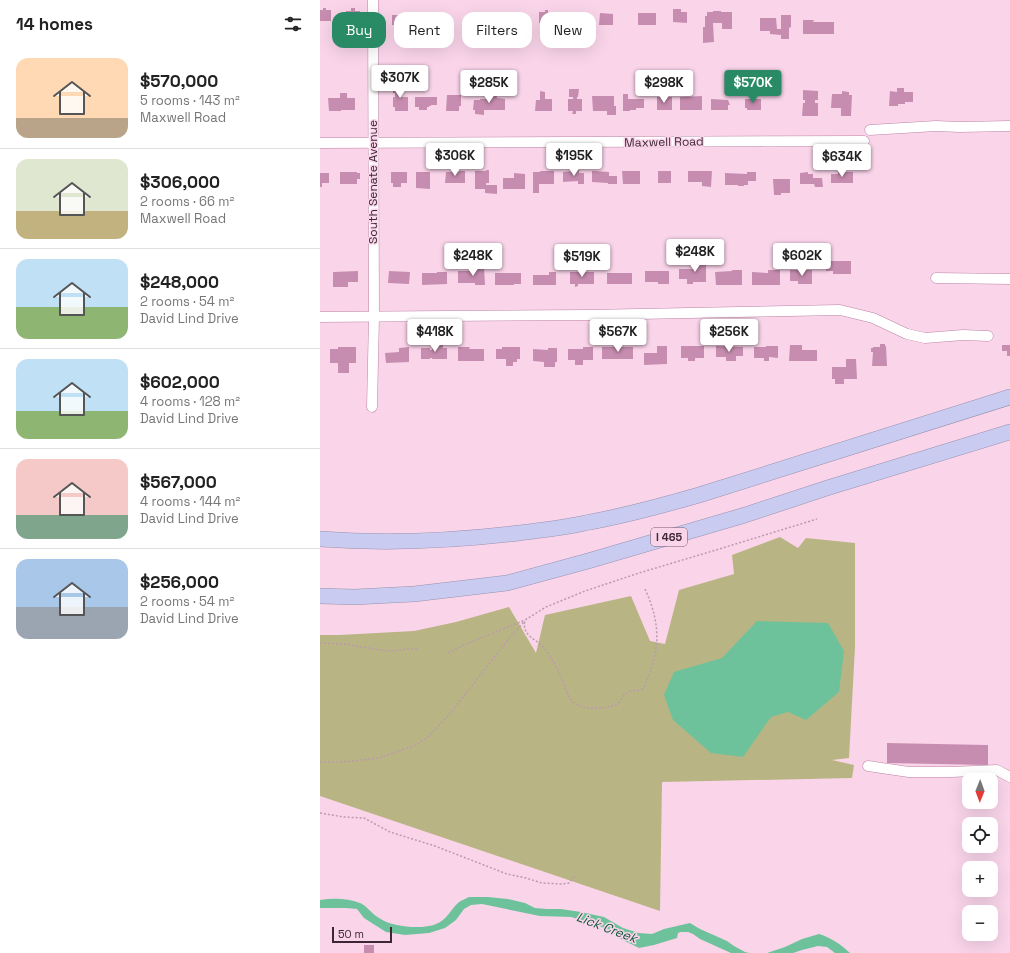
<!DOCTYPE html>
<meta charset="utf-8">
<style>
:root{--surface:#fff;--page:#f6f6f6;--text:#222;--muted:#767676;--line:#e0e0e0;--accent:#298b65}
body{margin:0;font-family:"Space Grotesk",sans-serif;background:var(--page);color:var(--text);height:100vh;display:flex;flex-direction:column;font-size:15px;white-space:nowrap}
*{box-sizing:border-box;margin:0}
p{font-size:13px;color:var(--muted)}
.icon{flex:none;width:22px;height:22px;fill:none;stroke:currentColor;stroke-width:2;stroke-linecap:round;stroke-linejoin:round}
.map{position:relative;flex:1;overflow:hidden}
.side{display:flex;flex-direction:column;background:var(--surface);width:320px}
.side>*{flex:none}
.top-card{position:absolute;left:12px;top:12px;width:380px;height:36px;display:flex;gap:8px}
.needle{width:26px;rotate:181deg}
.fabs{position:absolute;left:642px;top:773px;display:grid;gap:8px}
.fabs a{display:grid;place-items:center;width:36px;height:36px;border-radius:8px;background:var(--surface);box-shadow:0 4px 16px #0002;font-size:20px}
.scale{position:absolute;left:12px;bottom:10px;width:60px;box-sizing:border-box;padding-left:4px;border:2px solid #3e2735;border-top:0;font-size:11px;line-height:14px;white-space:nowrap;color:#3e2735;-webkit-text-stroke:3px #fad5ea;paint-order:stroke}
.price{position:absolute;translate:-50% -34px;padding:0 9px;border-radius:4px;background:#fff;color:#222;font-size:13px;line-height:26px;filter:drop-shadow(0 1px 2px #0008)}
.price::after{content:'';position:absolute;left:50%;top:24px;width:12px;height:9px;margin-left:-6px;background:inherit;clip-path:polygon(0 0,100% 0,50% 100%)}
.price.current{background:var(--accent);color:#fff}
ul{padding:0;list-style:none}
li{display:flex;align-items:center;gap:12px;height:100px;padding:0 16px}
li+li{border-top:1px solid var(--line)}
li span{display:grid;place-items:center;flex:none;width:112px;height:80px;border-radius:12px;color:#555}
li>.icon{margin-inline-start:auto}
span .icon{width:48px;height:48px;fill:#fffc;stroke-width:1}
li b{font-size:17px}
h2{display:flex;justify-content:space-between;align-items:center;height:48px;padding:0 16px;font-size:17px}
.tag{padding:0 14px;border-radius:12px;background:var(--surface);box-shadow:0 4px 16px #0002;font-size:14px;line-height:36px}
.tag.current{background:var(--accent);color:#fff}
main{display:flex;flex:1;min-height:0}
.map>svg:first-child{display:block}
</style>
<main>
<section class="side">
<h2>14 homes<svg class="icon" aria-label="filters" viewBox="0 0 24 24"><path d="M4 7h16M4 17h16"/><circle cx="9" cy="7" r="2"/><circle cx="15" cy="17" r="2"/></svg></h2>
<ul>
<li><span style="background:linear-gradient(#ffd9b3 75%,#b9a48a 0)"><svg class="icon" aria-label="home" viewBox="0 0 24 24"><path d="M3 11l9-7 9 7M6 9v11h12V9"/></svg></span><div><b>$570,000</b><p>5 rooms · 143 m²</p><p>Maxwell Road</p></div></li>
<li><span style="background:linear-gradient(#dfe7d0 65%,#c2b280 0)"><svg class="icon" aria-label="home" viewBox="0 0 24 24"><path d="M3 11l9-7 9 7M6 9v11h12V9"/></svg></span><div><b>$306,000</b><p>2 rooms · 66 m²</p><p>Maxwell Road</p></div></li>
<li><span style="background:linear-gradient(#bfe0f5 60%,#8fb573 0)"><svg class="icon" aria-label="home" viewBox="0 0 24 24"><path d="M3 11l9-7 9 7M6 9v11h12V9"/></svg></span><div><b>$248,000</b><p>2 rooms · 54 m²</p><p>David Lind Drive</p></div></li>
<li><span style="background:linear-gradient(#bfe0f5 65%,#8fb573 0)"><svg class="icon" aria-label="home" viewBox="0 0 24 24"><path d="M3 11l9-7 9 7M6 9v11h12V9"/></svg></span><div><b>$602,000</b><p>4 rooms · 128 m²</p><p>David Lind Drive</p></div></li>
<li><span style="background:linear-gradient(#f6c9c9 70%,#7fa58c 0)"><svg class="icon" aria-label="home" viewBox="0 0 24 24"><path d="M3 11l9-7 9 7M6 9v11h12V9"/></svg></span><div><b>$567,000</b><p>4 rooms · 144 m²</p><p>David Lind Drive</p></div></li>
<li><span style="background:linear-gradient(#a9c7e8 60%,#9aa5b1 0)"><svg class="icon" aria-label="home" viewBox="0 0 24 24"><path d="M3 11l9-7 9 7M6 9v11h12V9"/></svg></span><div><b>$256,000</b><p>2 rooms · 54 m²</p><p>David Lind Drive</p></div></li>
</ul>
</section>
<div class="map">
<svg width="690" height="953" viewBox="0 0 690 953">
<rect width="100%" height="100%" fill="#fad5ea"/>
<polygon fill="#b9b483" points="460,537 478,548 486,538 535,543 535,647 529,758 512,760 534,765 532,778 342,782 340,911 0,796 0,635 19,635 94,631 136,622 189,607 216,653 225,615 311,596 330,641 345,644 359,590 414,574 412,555"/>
<g fill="#6dc29b">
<polygon points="437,621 508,623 524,651 519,692 486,720 468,712 451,717 423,757 391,753 353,720 344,695 354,672 402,658"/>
<path d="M149 897H168L188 899 205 903 215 908 227 909H241L261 912 284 917 303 928 319 933 332 934 344 929 370 923 380 929 407 941 414 946 425 952 429 953H411L380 939 373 934 368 932H361L358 933 357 938 334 945 319 948 301 939 292 931 269 922 251 917 220 916 162 904 151 905 144 909 136 920 125 928 109 933 85 935 66 932 44 918 37 909 26 908H0V900C13 898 27 898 40 903 47 906 52 914 59 918 72 927 102 930 116 924 127 920 130 910 138 903 141 900 146 899 149 897Z"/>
<path d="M499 934C512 938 520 944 530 953H515L507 947 498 946 482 950 473 953H447L465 947 482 939Z"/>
</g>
<g fill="#c78db0">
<polygon points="3,8 6,8 6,10 11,10 11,21 0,21 0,10 3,10"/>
<polygon points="31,8 35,8 35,11 40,11 40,22 26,22 26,19 24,19 24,22 18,22 18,13 24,13 23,14 26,14 26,11 31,11"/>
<polygon points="353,9 361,9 361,12 367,12 367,23 353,22"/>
<polygon points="225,10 228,10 228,13 235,13 234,23 230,23 230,26 222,26 222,23 219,23 219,12 225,12"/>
<polygon points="393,11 401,11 401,12 412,12 412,29 402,29 402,23 393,23 394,42 383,43 383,27 385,27 385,16 387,16 387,12 393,12"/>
<polygon points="192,12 203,13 203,15 205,15 204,24 196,24 196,27 189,27 189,24 186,24 186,14 192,14"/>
<polygon points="251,13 264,13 263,24 251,24"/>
<polygon points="280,13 293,14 293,25 279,25"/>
<rect x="318" y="13" width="18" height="12"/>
<rect x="72" y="15" width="14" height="10"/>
<polygon points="461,15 471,15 471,27 469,28 469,39 461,39 461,35 450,34 450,31 440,31 440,18 456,18 457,29 461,29"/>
<polygon points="483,20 494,20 493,22 514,22 514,34 483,34"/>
<polygon points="154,30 154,34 160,34 160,30 167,30 167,46 147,46 147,31"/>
<polygon points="73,83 81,83 81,93 80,93 80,97 88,97 88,111 75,111 75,107 73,107 73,97 75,97 75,93 73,93"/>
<polygon points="577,88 584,88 584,92 593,92 593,102 585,102 585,104 578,104 578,106 569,106 570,91 577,92"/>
<polygon points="249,89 259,89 258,97 257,97 257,99 262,99 262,111 256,111 256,114 252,114 253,111 248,111 248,99 253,99 253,97 249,97"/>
<polygon points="483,90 498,91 498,100 495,100 495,103 498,103 498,116 482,116 483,103 485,103 485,100 483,100"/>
<polygon points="220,91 225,92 225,99 232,99 232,111 215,111 216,100 220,100"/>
<polygon points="522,91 529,92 529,95 532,95 531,116 521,116 521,108 511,108 512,94 522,94"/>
<polygon points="20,93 27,93 27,98 35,98 35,110 21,110 21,111 9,111 8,98 20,98"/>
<polygon points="170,93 177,93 177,98 185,99 185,110 164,110 164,115 155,114 155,110 153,110 154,100 160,100 160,99 170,99"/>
<polygon points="303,94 308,94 308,99 324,99 324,108 316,108 316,110 310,110 310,111 303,111"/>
<polygon points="127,95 141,95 141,106 139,106 139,111 126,111"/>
<polygon points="272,96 294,96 294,106 296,106 296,115 287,115 287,111 273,111"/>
<polygon points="382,96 382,110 360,110 360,97"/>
<polygon points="95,97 117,97 117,105 111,105 111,106 109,106 109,107 107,107 107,110 99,110 99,107 95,107"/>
<rect x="337" y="97" width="15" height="13"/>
<polygon points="391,99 408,100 410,105 408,105 408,110 391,110"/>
<polygon points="425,99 441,99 441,110 427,110 427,108 425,108"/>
<polygon points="166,170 169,170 169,183 166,183 166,185 177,185 177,194 165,193 165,189 155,189 155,171 166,171"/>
<polygon points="255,170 259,170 259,173 264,173 264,184 258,184 258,181 243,182 243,172 255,171"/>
<polygon points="139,171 145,171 145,183 125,183 126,172 139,172"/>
<polygon points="220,171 234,171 234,184 219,184 219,193 213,193 213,172 220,172"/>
<polygon points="272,171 289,172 289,176 297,176 297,184 288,184 288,183 272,182"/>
<polygon points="302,171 320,171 320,184 303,184"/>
<rect x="338" y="171" width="13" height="12"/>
<polygon points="368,171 392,171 391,187 382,186 382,182 368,182"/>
<polygon points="20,172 37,172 37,173 40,173 40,179 37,179 37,184 20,184"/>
<polygon points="71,172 87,172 87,183 81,183 81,187 73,187 73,183 71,183"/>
<polygon points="96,172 110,172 110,189 96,188"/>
<polygon points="427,172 436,172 436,181 428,181 428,185 424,185 424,186 418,186 418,185 405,185 405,173 427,174"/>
<polygon points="488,172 488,174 493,174 493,178 502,178 503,187 495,187 494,184 480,184 480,173"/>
<polygon points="518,172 533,172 533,183 511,183 511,174 518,174"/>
<polygon points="0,173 9,173 9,183 2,183 2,187 0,187"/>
<polygon points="194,173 205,174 205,189 183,189 183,178 194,178"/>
<polygon points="453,179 470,179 470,193 461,193 461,195 454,195"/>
<polygon points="373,260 386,260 386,282 373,282 373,284 367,284 367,279 359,279 359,269 373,269"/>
<polygon points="506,261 531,261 531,274 513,274 513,271 506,271"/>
<polygon points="164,266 165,285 155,285 155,283 138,283 138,271 156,271 155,267"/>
<polygon points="412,270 422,270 422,285 396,285 395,272 412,271"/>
<polygon points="448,270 460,270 460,285 432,285 432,272 448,273"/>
<polygon points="470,270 492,270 492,284 478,284 478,281 470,281"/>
<polygon points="38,271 38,282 28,282 28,287 13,287 13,272"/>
<polygon points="69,271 90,272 89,284 68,283"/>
<polygon points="325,271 349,271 349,284 338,284 338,282 325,282"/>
<polygon points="117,272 127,272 127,284 102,285 102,273 117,273"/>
<polygon points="229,272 236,272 236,285 213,285 213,275 229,275"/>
<polygon points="250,272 274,272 274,284 258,284 258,286 255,287 255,284 250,284"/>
<polygon points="175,273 201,273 201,284 194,284 194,285 175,285"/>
<rect x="287" y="273" width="25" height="11"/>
<polygon points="117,344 123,344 123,348 127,348 127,359 112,359 112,358 110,358 110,359 101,359 101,348 110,348 110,350 112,350 112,348 117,348"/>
<polygon points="560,344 565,344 565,346 566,346 567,366 552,366 553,352 551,352 551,348 553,348 553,347 560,347"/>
<polygon points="470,345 482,345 482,350 497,350 497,361 469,361"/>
<polygon points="682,345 690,345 690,356 687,356 687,351 682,351"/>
<polygon points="337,346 347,346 347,364 324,365 324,353 337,353"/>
<polygon points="361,346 384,346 384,358 375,358 375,361 368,361 368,358 361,358"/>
<polygon points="396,346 423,347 423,356 416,356 416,361 406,361 406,357 396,357"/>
<polygon points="446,346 458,346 458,358 449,357 449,361 444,361 444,358 434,358 434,347 446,347"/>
<polygon points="18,347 36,347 36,363 29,363 29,373 18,373 18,363 10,363 10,349 18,349"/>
<polygon points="89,347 89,362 66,363 65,353 79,352 79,348"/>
<polygon points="138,347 150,347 149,349 164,349 164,361 138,361"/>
<polygon points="182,347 200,347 200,359 197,359 197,362 193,362 193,366 186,366 186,359 176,359 176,349 182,349"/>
<polygon points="263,347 273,347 273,360 263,360 263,365 255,365 255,360 248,360 248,349 263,349"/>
<rect x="282" y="347" width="31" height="12"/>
<polygon points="228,348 237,348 237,362 235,362 235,367 224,367 224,362 213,361 213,349 228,350"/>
<polygon points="526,359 536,359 537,379 524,379 524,384 515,384 515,379 512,379 512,367 526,367"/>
<polygon points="567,743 668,745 668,765 567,763"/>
<rect x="44" y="945" width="10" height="8"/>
</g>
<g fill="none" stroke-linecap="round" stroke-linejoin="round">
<g stroke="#bc83a5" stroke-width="11">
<g id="minor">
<polyline points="550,130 616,126 640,127 690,126"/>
<polyline points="0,143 544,141"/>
<polyline points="616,278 690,279"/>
<polyline points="0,317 268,315 520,310 553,318 587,334 605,338 643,335 668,336"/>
<polyline points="52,407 54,317 53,0"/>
<polyline points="548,766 589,772 631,772 677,770 690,777"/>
</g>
</g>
<g stroke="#9892af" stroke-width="16">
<g id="highway">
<path d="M0 539C66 544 133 541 199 533 221 530 243 528 265 523 304 516 341 506 379 495L690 397"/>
<polyline points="0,596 34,597 94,594 187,583 268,561 425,515 507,488 690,432"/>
</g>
</g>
<g stroke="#bb9aad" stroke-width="1.5" stroke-dasharray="2 2" stroke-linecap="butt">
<path d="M325 589C342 626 340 653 323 689 317 691 309 690 305 694 301 698 301 703 295 705 282 709 261 711 251 700 246 693 245 685 241 677 237 668 232 659 226 650 218 639 201 637 205 620L226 607 265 591 319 573 396 550 497 519"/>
<polyline points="0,643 24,644 61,650 72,651 81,650 87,649 99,649"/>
<polyline points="128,653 144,645 205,620"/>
<polyline points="0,762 22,762 59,758 96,745 108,737 128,716 191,636 204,622"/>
<polyline points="0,813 24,817 44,818 70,832 115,846 187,874 206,878 222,883 241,884 249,883 255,876"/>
</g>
<use href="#minor" stroke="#fff" stroke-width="10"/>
<use href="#highway" stroke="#c9cbf0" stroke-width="15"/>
</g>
<g text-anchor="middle" stroke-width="3" stroke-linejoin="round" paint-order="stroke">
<rect fill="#fad5ea" stroke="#765b6b" stroke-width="1" x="331" y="528" width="36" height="18" rx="3"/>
<g font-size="11" font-weight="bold" fill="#3e2735">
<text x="349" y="541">I 465</text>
</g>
<g font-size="12" fill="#3e2735" stroke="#fad5ea">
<text transform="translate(344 142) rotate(-1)" y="4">Maxwell Road</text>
<text transform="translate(53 182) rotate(-90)" y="4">South Senate Avenue</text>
</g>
<g font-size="13" font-style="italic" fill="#13553c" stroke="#fad5ea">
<text transform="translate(287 927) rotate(21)" y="5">Lick Creek</text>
</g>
</g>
</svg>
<div class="fabs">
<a><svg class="needle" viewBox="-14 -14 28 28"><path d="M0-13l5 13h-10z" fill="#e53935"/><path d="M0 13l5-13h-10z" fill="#767676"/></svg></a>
<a><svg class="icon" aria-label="locate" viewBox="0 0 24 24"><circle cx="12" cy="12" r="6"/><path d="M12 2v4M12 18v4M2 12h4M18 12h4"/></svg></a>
<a>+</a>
<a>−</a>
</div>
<div class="scale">50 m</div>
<b class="price" style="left:80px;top:99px">$307K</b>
<b class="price" style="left:169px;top:104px">$285K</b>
<b class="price" style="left:344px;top:104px">$298K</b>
<b class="price current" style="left:433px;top:104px">$570K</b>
<b class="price" style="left:135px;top:177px">$306K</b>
<b class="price" style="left:254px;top:177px">$195K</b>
<b class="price" style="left:522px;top:178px">$634K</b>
<b class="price" style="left:375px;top:273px">$248K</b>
<b class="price" style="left:153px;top:277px">$248K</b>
<b class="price" style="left:482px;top:277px">$602K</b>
<b class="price" style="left:262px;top:278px">$519K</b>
<b class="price" style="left:115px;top:353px">$418K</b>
<b class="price" style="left:298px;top:353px">$567K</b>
<b class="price" style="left:409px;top:353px">$256K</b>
<div class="top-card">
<a class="tag current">Buy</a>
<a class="tag">Rent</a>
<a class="tag">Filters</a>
<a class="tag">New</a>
</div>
</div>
</main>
